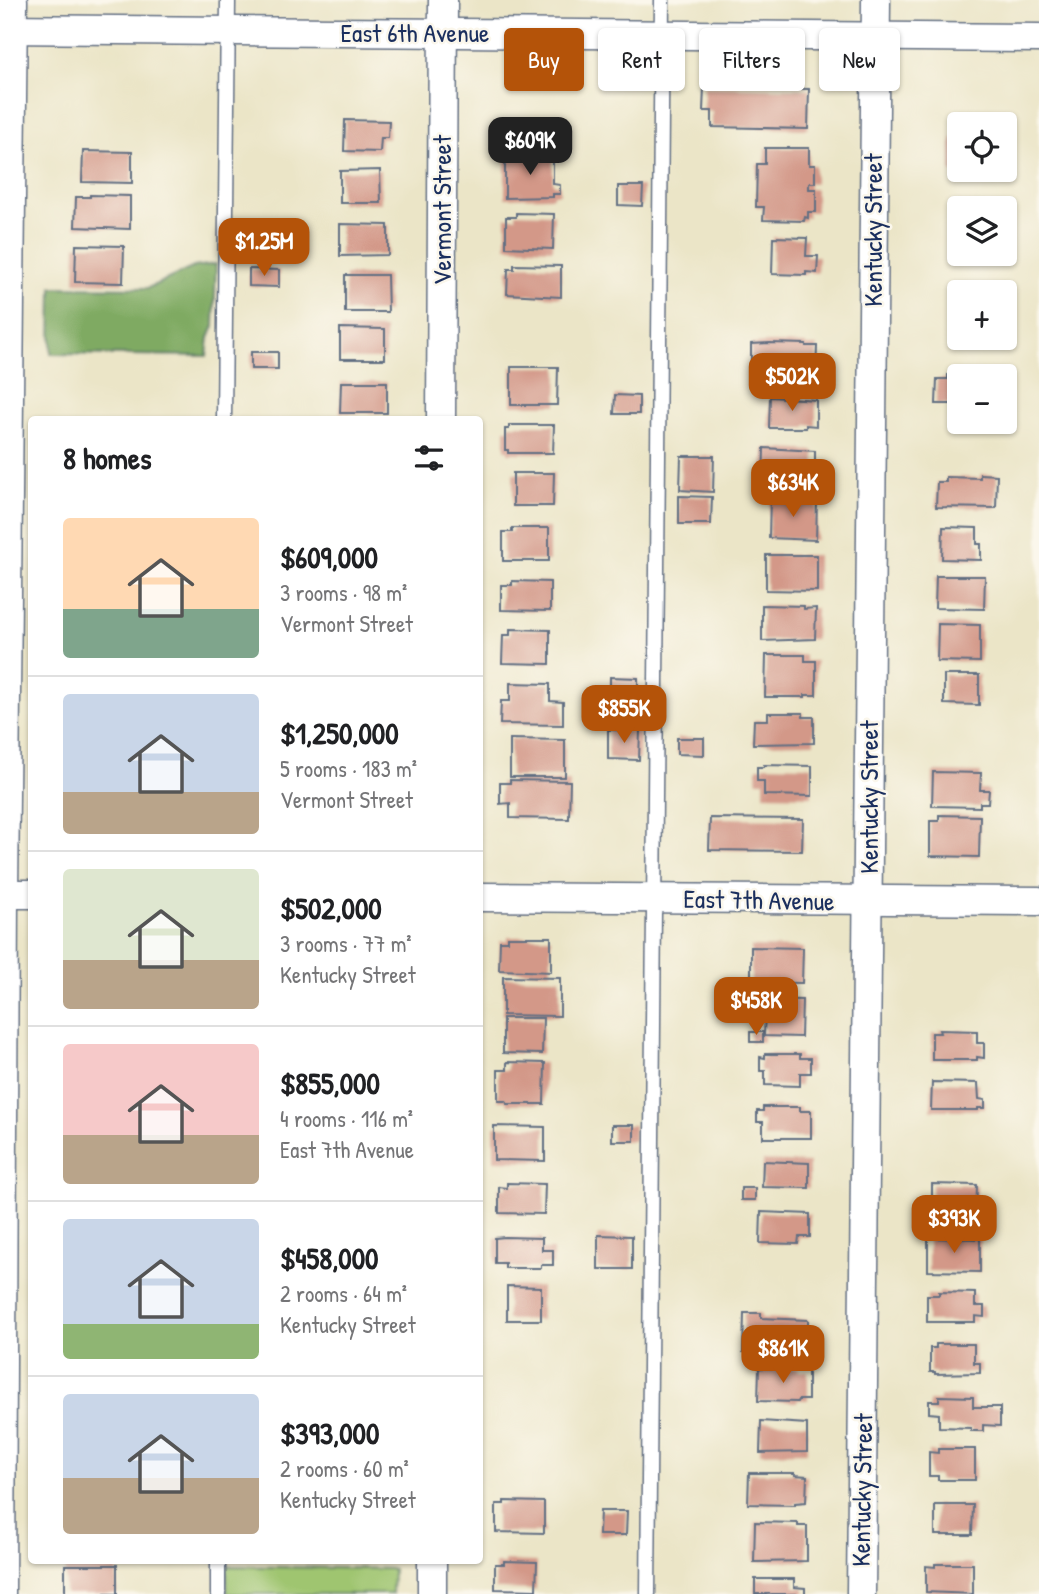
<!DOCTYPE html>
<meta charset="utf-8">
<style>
:root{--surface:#fff;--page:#f6f6f6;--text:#202124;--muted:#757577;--line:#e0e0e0;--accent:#b45309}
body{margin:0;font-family:"Patrick Hand",sans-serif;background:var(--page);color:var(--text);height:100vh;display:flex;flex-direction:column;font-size:26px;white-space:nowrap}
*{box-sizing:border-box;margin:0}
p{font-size:23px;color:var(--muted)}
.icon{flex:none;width:38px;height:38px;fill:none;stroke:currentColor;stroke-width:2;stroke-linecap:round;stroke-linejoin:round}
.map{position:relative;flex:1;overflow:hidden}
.panel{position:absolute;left:28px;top:416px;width:455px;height:1148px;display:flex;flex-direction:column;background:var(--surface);border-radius:7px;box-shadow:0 2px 5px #0004}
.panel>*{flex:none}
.banner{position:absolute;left:504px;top:28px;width:429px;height:63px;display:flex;gap:14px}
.tools{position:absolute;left:947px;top:112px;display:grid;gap:14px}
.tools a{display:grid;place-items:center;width:70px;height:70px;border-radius:7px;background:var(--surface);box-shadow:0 2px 5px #0004;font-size:35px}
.price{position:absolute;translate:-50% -60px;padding:0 16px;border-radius:14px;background:var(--accent);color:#fff;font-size:23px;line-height:46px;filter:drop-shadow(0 2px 4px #0008)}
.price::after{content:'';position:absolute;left:50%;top:42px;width:21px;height:16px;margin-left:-10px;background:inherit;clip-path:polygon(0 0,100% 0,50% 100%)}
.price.current{background:#222;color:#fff}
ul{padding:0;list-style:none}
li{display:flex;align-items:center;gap:21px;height:175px;padding:0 35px}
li+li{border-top:2px solid var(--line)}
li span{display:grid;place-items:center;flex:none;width:196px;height:140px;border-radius:7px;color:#555}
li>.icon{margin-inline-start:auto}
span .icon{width:84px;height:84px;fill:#fffc;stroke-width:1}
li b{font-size:30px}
h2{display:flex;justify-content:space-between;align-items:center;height:84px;padding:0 35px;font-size:30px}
.chip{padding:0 24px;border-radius:7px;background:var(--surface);box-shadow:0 2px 5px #0004;font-size:24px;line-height:63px}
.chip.current{background:var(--accent);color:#fff}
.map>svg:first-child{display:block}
</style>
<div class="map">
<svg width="1039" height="1594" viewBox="0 0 1039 1594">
<rect width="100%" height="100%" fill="#fbf7ec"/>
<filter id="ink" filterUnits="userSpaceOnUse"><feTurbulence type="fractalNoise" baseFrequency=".0143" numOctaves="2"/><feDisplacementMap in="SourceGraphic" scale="14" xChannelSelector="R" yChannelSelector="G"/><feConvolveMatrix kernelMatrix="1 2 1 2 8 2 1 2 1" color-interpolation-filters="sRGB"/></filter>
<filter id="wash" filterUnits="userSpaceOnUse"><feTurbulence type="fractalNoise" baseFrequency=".00686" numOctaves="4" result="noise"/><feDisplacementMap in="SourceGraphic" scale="28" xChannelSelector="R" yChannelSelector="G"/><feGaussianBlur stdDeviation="1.57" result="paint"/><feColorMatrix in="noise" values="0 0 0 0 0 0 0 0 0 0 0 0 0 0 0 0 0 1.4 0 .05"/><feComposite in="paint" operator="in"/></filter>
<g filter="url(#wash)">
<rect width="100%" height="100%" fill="#ebe5c7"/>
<polygon fill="#9fc56f" stroke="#5d7a66" stroke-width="2" points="227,1566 393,1569 392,1594 227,1594"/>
<polygon fill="#7faa62" stroke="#4d6c60" stroke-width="2" points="216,264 214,326 209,338 207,356 51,354 52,287 148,288 194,267"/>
<g id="blocks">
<g fill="#d39888">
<polygon points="704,87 809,89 808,129 712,127 712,111 703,111"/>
<polygon points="345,120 389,121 388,138 381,138 380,152 344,151"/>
<polygon points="951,138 959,139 959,172 951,172"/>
<polygon points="765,148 809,148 809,165 815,165 815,183 809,183 809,189 816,189 816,212 808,212 808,218 805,217 804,221 763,220 764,207 756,207 757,164 765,164"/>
<polygon points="83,151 132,152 132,183 82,182"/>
<polygon points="515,155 553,156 553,184 560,185 560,194 553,194 553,197 505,198 505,157"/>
<polygon points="380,170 381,203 340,203 340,171"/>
<polygon points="618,186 643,186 642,206 618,205"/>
<polygon points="90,195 130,196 130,229 75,227 76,197 90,197"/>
<polygon points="516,213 554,214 553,249 506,247 506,217 516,217"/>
<polygon points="340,224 388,225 388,255 340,256"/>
<polygon points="773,237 807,238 806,256 818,256 817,273 806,272 806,275 772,274"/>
<polygon points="76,245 124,246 123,283 75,282"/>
<polygon points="514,265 561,266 561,297 507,294 508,269 514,269"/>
<polygon points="249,269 279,270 279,287 249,286"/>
<polygon points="345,275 387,275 388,312 345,312"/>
<polygon points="340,328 385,329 385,359 340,359"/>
<polygon points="770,343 806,344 806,346 817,346 816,374 774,375 774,382 751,382 751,344"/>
<rect x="251" y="352" width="27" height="17"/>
<polygon points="511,367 558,367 557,405 511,405"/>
<polygon points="948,375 959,375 959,404 936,404 937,379 948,379"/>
<polygon points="341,382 387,382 387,413 340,413"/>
<polygon points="615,395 639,396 639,414 614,414"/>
<polygon points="770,397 816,400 816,426 806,425 806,428 769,428"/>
<polygon points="509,425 554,425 553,453 508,453 508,450 505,450 505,429 509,429"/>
<polygon points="764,448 815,451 815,482 763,481"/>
<polygon points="681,456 714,456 713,492 680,490"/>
<polygon points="513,473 554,473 553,506 513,506"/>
<polygon points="980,474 997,475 996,508 936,507 937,482 946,482 946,477 980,478"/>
<polygon points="679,496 712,497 711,524 679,524"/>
<polygon points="770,499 817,500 816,540 769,538"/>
<polygon points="943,527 977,528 977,544 981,544 981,560 942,559"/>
<polygon points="512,528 549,528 549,561 503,561 503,532 512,532"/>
<polygon points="766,555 817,555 817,591 766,590"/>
<polygon points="936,576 985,576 984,609 935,608"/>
<polygon points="512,581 550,582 550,611 501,610 501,585 512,585"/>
<polygon points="762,605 804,606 804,609 816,608 815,639 762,641"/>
<polygon points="938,624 980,625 980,662 937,661"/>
<polygon points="510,629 550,630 550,664 502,663 503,635 510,635"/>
<polygon points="766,655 805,655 805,661 816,661 816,695 805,695 805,697 765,697"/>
<polygon points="944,675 979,675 979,705 944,704"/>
<polygon points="610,677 638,678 638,698 610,697"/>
<polygon points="510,683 550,684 550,701 563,702 563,725 500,724 501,701 510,701"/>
<polygon points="768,713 803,713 803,717 814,717 814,743 753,744 754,720 768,720"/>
<polygon points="608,730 640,730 639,760 608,759"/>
<polygon points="677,738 704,738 704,755 677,754"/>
<polygon points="510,739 565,740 565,777 510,777"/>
<polygon points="764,765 812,766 812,796 764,795 764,781 757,781 757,767 764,767"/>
<polygon points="933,772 981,773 980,790 989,790 988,803 980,803 980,807 932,806"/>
<polygon points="510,780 570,781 569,819 510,818 510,803 500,804 500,783 510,783"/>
<polygon points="939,815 980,816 979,857 930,856 930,821 939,821"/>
<polygon points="710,818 803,819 802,851 709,850"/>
<polygon points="508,937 551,937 551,972 499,970 500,941 508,941"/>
<polygon points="751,947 803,948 802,983 751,982"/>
<polygon points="503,977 560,978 560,1016 503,1015"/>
<polygon points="765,999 802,1000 801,1037 764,1036 765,1014 760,1014 760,1004 765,1004"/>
<polygon points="503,1018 543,1018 542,1054 503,1053"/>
<polygon points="939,1030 977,1031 977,1043 984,1043 984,1058 977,1057 977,1060 932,1060 932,1033 940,1033"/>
<rect x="750" y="1032" width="13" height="10"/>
<polygon points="765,1054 800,1054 800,1058 811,1058 811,1073 800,1073 800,1086 765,1085 765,1071 760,1071 760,1057 765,1058"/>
<polygon points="507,1062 545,1063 544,1104 507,1104 506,1101 498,1101 498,1070 507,1070"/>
<polygon points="932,1082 978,1083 979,1099 985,1100 985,1108 978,1108 978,1110 931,1110"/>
<polygon points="763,1107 800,1107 800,1111 811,1111 811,1138 763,1138 763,1122 757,1122 757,1111 763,1111"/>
<rect x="612" y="1125" width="22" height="16"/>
<polygon points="494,1126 545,1127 545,1161 494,1160"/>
<polygon points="763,1161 809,1163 809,1188 762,1187"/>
<polygon points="507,1183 545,1184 544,1214 499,1213 499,1187 507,1188"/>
<polygon points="932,1184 977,1185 976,1218 932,1217"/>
<rect x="741" y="1188" width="14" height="12"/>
<polygon points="761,1212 810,1214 810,1237 799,1237 798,1244 760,1243"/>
<polygon points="598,1235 632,1236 632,1269 598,1269"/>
<polygon points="505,1237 542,1238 542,1250 553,1250 553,1265 541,1265 541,1268 505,1268 505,1263 495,1263 495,1238"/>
<polygon points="928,1238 980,1239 980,1272 928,1271"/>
<polygon points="507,1286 541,1287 541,1320 507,1320"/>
<polygon points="939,1292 975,1293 975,1306 984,1306 984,1317 975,1316 975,1322 927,1322 927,1295 939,1295"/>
<polygon points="744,1313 761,1313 761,1318 808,1320 808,1345 797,1345 797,1348 761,1347 761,1353 743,1352"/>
<polygon points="936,1344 974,1344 974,1363 980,1363 980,1373 935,1374 935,1372 930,1372 930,1348 936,1348"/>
<polygon points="759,1368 798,1369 798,1371 808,1371 808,1400 798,1400 797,1402 758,1401"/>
<polygon points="939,1396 973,1397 973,1407 1000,1407 1000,1426 983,1425 983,1431 971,1431 971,1428 939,1427 939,1414 929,1413 929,1401 939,1401"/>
<polygon points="761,1421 807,1424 807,1452 760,1453"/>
<polygon points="938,1449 975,1449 975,1480 938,1480 938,1476 929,1476 929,1452 938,1453"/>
<polygon points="749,1473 795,1473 795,1475 807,1476 806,1502 795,1503 795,1505 748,1504"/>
<polygon points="504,1501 544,1502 544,1533 496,1532 496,1504 504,1504"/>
<polygon points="935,1505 973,1505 972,1535 935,1535"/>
<polygon points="600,1511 627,1511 626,1535 599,1535"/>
<polygon points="755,1522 798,1523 798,1526 807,1526 807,1561 754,1562"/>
<polygon points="504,1561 537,1562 536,1590 495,1589 495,1564 504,1564"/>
<polygon points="935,1564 973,1564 973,1594 926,1592 926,1566 935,1567"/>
<rect x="65" y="1565" width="52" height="29"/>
<polygon points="755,1579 794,1579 794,1587 805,1588 805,1594 755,1594"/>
</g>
</g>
</g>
<g filter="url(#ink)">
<use href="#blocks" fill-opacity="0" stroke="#646f83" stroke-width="2"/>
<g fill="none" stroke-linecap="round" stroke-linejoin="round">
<g stroke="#646f83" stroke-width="17">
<g id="service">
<polyline points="224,420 228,0"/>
<polyline points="218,1594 218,1561"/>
<polyline points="648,1594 662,0"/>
</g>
</g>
<g stroke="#646f83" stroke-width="31">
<g id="minor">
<polyline points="0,29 1039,38"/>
<polyline points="441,420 443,0"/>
<polyline points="0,894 32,894"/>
<polyline points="480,897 1039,901"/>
<polyline points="1,1594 4,894 13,0"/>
<polyline points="432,1594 432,1561"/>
<polyline points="861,1594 876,0"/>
</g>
</g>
<use href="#service" stroke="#fff" stroke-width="14"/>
<use href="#minor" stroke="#fff" stroke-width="28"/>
</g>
</g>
<g text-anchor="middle" stroke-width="5" stroke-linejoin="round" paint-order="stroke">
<g font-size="26" fill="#1b2f5e" stroke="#fbf7ec">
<text x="415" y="42">East 6th Avenue</text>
<text transform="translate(442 210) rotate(-90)" y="9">Vermont Street</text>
<text transform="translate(873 230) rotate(-90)" y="9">Kentucky Street</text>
<text transform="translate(869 797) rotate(-90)" y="9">Kentucky Street</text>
<text transform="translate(759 900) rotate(1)" y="9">East 7th Avenue</text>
<text transform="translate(862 1490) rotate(-89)" y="9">Kentucky Street</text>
</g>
</g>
</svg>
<div class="tools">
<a><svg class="icon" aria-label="locate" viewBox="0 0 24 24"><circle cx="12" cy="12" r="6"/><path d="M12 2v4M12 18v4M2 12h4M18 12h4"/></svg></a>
<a><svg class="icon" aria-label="layers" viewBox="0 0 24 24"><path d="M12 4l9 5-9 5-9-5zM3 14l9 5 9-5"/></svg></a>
<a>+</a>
<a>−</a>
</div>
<b class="price current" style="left:530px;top:177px">$609K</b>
<b class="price" style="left:264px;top:278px">$1.25M</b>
<b class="price" style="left:792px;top:413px">$502K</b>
<b class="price" style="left:793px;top:519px">$634K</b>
<b class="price" style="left:624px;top:745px">$855K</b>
<b class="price" style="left:756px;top:1037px">$458K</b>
<b class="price" style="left:954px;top:1255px">$393K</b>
<b class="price" style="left:783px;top:1385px">$861K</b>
<div class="banner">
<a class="chip current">Buy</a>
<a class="chip">Rent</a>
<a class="chip">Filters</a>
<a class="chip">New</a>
</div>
<section class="panel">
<h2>8 homes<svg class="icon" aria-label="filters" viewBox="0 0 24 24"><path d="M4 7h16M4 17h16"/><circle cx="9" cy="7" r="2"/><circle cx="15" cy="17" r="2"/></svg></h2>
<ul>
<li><span style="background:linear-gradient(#ffd9b3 65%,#7fa58c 0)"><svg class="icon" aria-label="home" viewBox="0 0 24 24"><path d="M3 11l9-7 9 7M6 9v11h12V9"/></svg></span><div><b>$609,000</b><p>3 rooms · 98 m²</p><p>Vermont Street</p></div></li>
<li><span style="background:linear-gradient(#c9d6e8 70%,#b9a48a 0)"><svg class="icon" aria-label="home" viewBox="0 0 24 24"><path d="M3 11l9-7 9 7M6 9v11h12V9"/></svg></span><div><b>$1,250,000</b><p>5 rooms · 183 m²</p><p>Vermont Street</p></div></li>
<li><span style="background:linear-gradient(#dfe7d0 65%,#b9a48a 0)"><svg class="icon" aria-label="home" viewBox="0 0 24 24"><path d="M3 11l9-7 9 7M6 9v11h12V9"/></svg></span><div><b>$502,000</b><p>3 rooms · 77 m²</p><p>Kentucky Street</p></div></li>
<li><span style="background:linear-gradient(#f6c9c9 65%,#b9a48a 0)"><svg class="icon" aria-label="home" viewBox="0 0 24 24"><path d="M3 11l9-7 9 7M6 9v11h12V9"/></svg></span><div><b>$855,000</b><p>4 rooms · 116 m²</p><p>East 7th Avenue</p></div></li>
<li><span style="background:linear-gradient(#c9d6e8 75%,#8fb573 0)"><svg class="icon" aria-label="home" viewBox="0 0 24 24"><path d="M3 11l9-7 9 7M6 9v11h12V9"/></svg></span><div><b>$458,000</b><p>2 rooms · 64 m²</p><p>Kentucky Street</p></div></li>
<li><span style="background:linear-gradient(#c9d6e8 60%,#b9a48a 0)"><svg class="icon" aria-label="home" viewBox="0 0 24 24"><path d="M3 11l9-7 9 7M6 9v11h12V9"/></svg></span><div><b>$393,000</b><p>2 rooms · 60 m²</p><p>Kentucky Street</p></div></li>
</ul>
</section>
</div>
